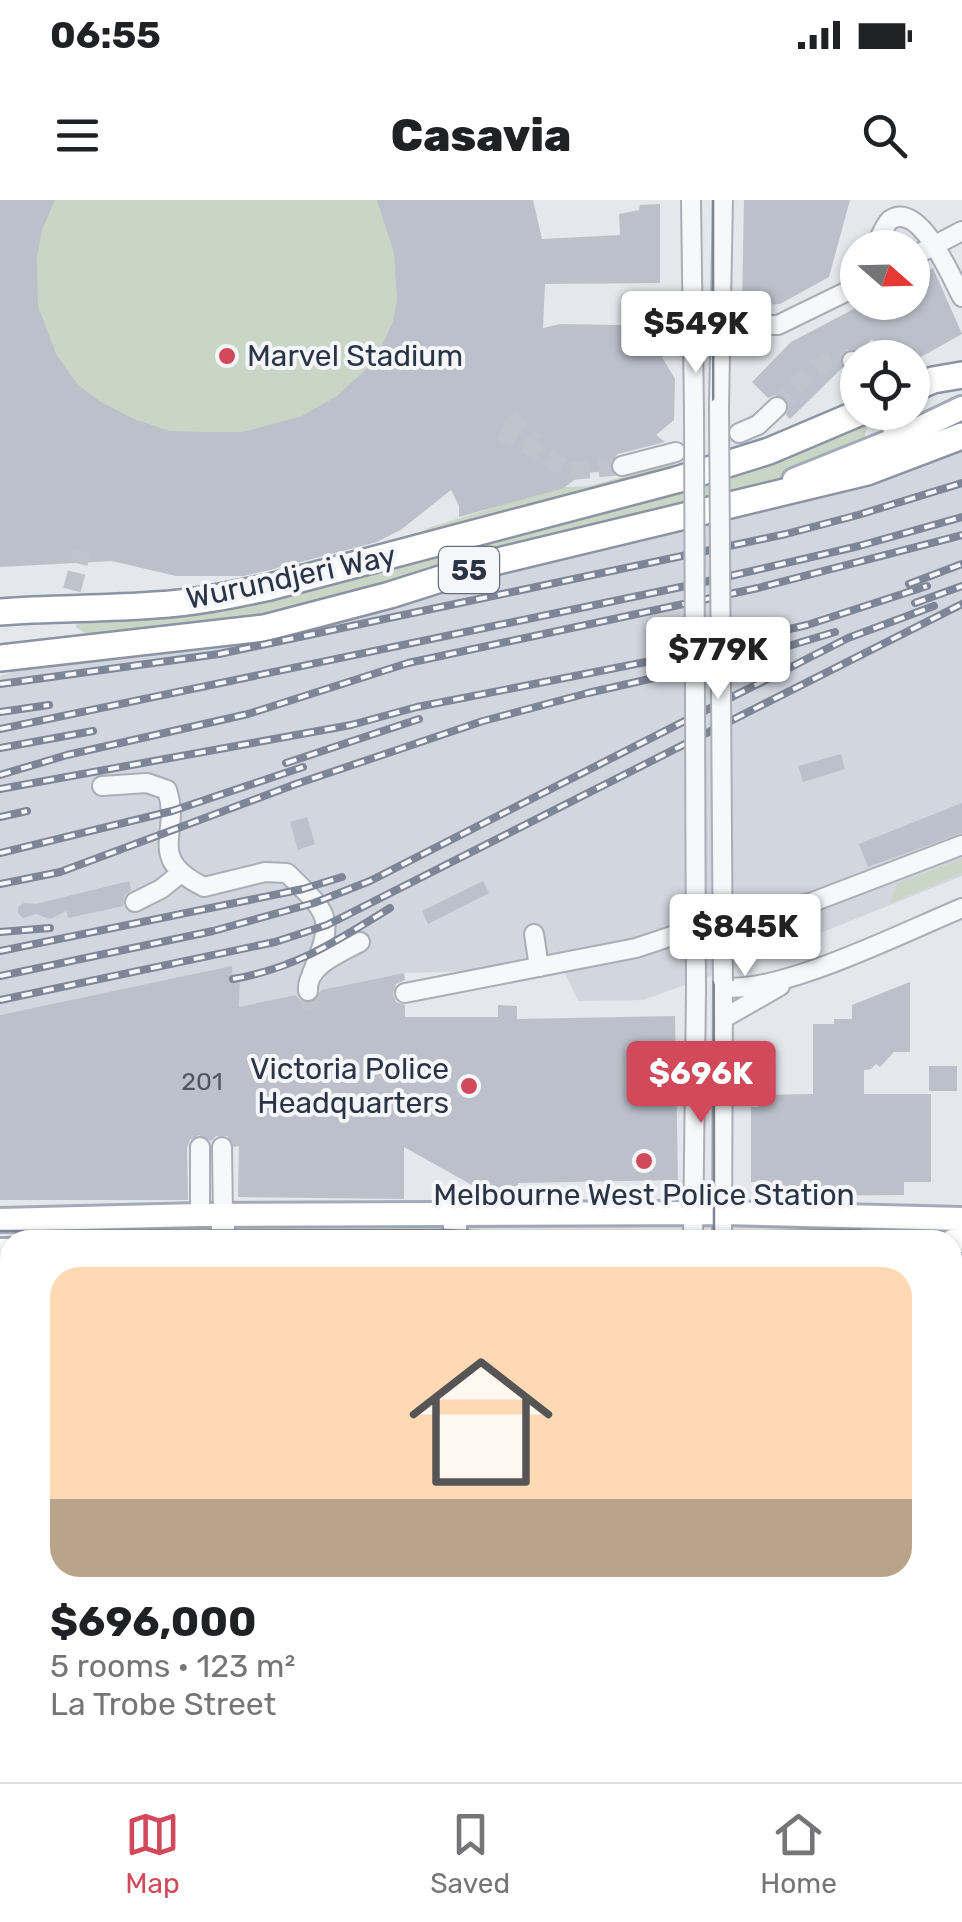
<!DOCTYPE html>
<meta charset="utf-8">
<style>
:root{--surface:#fff;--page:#f6f6f6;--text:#202124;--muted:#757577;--line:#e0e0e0;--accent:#d1495b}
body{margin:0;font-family:Rubik,sans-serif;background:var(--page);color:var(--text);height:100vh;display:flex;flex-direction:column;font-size:38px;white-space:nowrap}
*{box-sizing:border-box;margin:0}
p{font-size:32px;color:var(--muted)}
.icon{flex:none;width:55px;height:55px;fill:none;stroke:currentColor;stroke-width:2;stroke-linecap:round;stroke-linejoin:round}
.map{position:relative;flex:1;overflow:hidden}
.side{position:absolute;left:0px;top:1030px;width:962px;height:552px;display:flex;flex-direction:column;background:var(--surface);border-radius:30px 30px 0 0;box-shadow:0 2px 8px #0004}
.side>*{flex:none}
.needle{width:65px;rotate:110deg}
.fabs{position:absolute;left:840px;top:30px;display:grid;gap:20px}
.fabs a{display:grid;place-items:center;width:90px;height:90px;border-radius:50%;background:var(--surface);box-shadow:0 2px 8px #0004;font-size:50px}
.price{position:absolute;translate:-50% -85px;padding:0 22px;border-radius:10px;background:#fff;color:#222;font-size:32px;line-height:65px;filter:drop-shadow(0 2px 5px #0008)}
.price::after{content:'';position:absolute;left:50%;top:60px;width:30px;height:22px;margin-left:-15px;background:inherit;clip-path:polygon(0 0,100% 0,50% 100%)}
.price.current{background:var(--accent);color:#fff}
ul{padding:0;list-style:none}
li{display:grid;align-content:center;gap:20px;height:530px;padding:0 50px}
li+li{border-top:2px solid var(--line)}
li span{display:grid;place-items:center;height:310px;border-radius:30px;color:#555}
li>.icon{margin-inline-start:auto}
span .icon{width:180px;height:180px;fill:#fffc;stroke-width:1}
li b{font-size:42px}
.status{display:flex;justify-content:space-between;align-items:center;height:70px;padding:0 50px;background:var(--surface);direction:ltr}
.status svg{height:28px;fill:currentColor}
header{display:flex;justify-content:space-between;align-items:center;height:130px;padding:0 50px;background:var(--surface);font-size:45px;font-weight:800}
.tabs{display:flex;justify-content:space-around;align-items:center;height:140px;border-top:2px solid var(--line);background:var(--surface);font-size:28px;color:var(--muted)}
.tabs a{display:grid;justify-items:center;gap:5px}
.tabs .current{color:var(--accent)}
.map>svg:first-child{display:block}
</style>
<div class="status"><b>06:55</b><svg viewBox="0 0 49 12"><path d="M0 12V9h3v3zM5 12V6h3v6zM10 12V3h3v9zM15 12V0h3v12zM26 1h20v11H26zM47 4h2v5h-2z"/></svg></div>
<header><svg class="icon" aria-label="menu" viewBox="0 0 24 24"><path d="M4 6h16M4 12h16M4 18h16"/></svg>Casavia<svg class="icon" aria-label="search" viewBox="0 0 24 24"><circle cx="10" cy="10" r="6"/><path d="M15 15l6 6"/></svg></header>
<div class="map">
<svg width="962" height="1582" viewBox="0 0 962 1582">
<rect width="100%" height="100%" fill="#e4e7ec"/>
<polygon fill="#d2d6de" points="962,251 962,676 746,763 643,800 578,801 563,768 404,773 239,807 240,781 233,780 232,767 0,815 0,476 35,464 543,364 549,360 882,280"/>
<g fill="#c9d6c5">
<polygon points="0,0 456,0 460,141 102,324"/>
<polygon points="862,223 867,227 864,239 853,250 770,281 355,396 261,418 89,436 76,427 77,417 200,408"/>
<polygon points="674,263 675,272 403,341 428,328 512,302 566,287 589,286"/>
<polygon points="962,659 962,673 890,703 897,684"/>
<polygon points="953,1560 962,1560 962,1582 737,1582 737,1572 952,1572"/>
</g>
<g fill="#bbc0ca">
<polygon points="0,0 55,0 42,30 37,57 38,106 56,154 78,185 101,202 134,219 170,231 206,232 243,232 302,216 337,196 374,162 393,122 397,99 394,53 377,0 533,0 542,39 620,35 619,14 639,10 640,5 660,4 660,83 545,84 543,128 561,124 672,126 669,139 674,151 662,157 675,179 674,220 656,235 665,242 618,254 610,262 610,270 582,274 564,288 459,317 459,306 451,290 402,329 377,342 266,371 243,376 176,376 112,361 0,367"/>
<polygon points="744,0 850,0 829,77 780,104 742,106"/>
<polygon points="933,68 962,134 919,158 887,158 872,139 860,151 846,150 840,156 842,168 790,219 786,215 789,205 785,198 775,195 768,198 752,182 791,142 867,102 912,102 912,79"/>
<polygon points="841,554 845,569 803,582 798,566"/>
<polygon points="962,603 962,633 868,667 859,644"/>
<polygon points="307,617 315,644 298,650 290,622"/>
<polygon points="129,681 131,690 124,696 123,706 68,718 67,711 50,719 36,714 23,718 18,713 18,707 24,703 36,704"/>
<polygon points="483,681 489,693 428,724 422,711"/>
<polygon points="232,766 233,780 240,780 239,807 296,795 302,802 312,803 321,790 404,773 405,780 396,784 393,794 396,802 405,805 405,817 498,817 498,805 517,806 517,819 675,816 678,980 518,983 518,986 479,989 404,947 404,999 238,997 239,946 234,947 227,936 216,936 211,941 199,935 190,940 187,948 188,1000 0,1000 0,815"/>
<polygon points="910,782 910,852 894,852 880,867 876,864 871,869 864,870 864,894 931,894 931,982 904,982 904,995 759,996 759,982 751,982 751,907 759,907 759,895 813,894 813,824 834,824 834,819 852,819 852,805"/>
<rect x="929" y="866" width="28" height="25"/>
</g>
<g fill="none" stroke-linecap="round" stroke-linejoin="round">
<g stroke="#bfc3cb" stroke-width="18" stroke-dasharray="18 9" stroke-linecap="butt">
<path d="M777 207C797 187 821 151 852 161"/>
<polyline points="509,217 535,243"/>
<polyline points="501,231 572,271 622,266"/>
<polyline points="72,390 82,351"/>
<polyline points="308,791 313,813"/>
</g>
<g stroke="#a9aeb7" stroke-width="22">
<g id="minor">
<polyline points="691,0 694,213"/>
<path d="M874 48C880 39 883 27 890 20 920 0 951 77 962 97"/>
<polyline points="912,57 962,31"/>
<polyline points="721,125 778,125 858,86"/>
<polyline points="852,161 858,164"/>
<polyline points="719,207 723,0"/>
<polyline points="739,233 758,225 777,207"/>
<polyline points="622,266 676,252"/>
<path d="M102 586 147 583 167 590C182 634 144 657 204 687L265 672 287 673C330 715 335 717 312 773"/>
<polyline points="135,702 161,689 181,673"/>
<polyline points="534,734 539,767"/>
<path d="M723 787C779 795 906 731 962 708"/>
<path d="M308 791C306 765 341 753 360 742"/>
<polyline points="405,793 636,748 708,724 810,703 962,645"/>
<polyline points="724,818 780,786"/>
<polyline points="200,947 200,1015"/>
<polyline points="222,947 223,1015"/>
<polyline points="693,1040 696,791"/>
<polyline points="722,1040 723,781"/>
<polyline points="952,1151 962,1152"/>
<polyline points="0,1348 10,1348"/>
<polyline points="0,1390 10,1390"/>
<polyline points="0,1449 10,1449"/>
<polyline points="952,1451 962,1451"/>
<polyline points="695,1572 695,1582"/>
<polyline points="277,1582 277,1572"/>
<polyline points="456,1582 456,1572"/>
<polyline points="722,1582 722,1572"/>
</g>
</g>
<g stroke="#a3abb8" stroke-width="28">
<g id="major">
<polyline points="887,212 899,238"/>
<polyline points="794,280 899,238 962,208"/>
<polyline points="455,1014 455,1040"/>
<polyline points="223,1015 223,1040"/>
<polyline points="0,1020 200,1015 723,1013 962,1019"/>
<polyline points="952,1041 962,1041"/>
<polyline points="0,1050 10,1050"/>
<polyline points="199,1572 199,1582"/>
<polyline points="223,1582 223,1572"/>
</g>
</g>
<g stroke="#8b94a3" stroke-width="30">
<g id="highway">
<polyline points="912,189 933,180 962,175"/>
<path d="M0 412C52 408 103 409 155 405 194 403 232 395 270 387L676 280 769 251 861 212"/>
<polyline points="0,458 264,428 390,395 494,362 867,272 962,236"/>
<polyline points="0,1511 10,1511"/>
<polyline points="952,1515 962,1515"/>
<polyline points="0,1539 10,1539"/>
<polyline points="952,1541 962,1541"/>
</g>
</g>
<use href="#minor" stroke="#f7f8fa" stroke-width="18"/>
<use href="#major" stroke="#fff" stroke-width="22"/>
<use href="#highway" stroke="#fff" stroke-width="25"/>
<g stroke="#7d8696" stroke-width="2.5">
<polyline points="713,0 714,1040"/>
<polyline points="0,1031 445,1030 561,1034 861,1030"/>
<polyline points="704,1572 704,1582"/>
</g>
<g stroke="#7d8696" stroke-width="8">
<g id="rail">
<polyline points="909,384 962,364"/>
<polyline points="915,403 962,386"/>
<polyline points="0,484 219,454 786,334 858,315 962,283"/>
<polyline points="0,512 49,505"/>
<polyline points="0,529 700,383 859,346 962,317"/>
<polyline points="0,548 93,531"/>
<polyline points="286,563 419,519"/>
<polyline points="0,575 67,555 248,514 408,463 758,388 962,335"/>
<polyline points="0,589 351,525 417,507 656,460 807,425 927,386"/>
<polyline points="0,617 27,611"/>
<polyline points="0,653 172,611 303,567"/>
<polyline points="0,684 60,672 296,584 483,521 588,493 772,451 835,432"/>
<polyline points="0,732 50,728"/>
<polyline points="0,751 303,689 342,677"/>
<polyline points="0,776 213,731 314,703 370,681 848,438 934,406"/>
<path d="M233 779C296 768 337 741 390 708"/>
<polyline points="0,800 275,742 327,725 962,404"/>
</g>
</g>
<use href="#rail" stroke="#f4f6f9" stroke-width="4" stroke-dasharray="11" stroke-linecap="butt"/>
<g stroke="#a9aeb7" stroke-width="22" stroke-linecap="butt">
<g id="minor-bridge">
<polyline points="719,207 723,781"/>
<polyline points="694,213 696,791"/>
</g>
</g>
<use href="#minor-bridge" stroke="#f7f8fa" stroke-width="18"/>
</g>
<g fill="#d1495b" stroke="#f4f6f9" stroke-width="4">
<circle cx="227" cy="156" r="10"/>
<circle cx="469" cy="886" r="10"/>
<circle cx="644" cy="961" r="10"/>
</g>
<g text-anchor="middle" stroke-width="8" stroke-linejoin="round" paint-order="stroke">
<g font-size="25" fill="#4f5766">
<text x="202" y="890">201</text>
</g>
<rect fill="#f4f6f9" stroke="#676e7b" stroke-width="2.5" x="439" y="347" width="60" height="46" rx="8"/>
<g font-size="28" font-weight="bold" fill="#2b3445">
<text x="469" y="380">55</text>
</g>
<g font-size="30" fill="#2b3445" stroke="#f4f6f9" text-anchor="start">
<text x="247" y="166">Marvel Stadium</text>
<text x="449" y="879" text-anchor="end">Victoria Police<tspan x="449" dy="34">Headquarters</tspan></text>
<text x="644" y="1005" text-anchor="middle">Melbourne West Police Station</text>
</g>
<g font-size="30" fill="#2b3445" stroke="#f4f6f9">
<text transform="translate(291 377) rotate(-12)" y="10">Wurundjeri Way</text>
</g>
</g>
</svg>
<div class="fabs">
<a><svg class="needle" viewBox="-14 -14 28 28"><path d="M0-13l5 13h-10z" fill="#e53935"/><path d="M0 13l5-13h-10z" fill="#757577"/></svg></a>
<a><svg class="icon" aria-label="locate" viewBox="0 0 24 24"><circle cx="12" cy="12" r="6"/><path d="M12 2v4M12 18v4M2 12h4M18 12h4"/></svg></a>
</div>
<b class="price" style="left:696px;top:176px">$549K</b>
<b class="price" style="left:718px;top:502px">$779K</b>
<b class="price" style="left:745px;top:779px">$845K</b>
<b class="price current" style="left:701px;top:926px">$696K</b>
<section class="side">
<ul>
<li><span style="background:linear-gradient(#ffd9b3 75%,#b9a48a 0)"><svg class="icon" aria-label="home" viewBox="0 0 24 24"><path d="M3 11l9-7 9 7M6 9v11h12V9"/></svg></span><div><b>$696,000</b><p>5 rooms · 123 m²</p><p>La Trobe Street</p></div></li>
</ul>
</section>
</div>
<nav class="tabs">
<a class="current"><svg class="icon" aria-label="map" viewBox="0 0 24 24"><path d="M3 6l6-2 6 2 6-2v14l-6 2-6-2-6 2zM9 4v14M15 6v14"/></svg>Map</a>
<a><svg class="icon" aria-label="saved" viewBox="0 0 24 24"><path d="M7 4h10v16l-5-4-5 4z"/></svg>Saved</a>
<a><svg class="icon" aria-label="home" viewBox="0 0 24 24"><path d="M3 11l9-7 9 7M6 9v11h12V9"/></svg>Home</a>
</nav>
